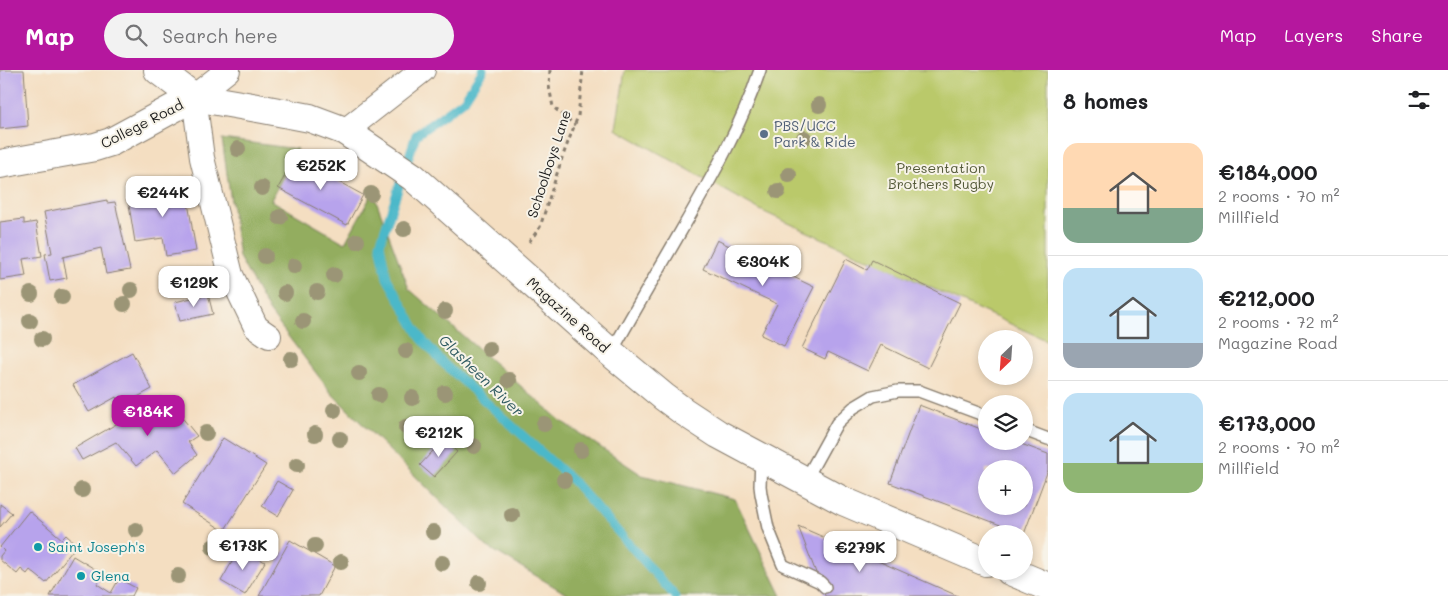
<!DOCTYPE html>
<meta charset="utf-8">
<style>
:root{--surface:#fff;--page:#f2f2f2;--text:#202124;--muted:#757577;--line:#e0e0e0;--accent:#b5179e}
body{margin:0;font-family:Mali,sans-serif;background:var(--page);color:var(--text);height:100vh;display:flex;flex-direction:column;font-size:19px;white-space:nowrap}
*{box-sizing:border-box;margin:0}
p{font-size:16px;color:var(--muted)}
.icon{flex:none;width:28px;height:28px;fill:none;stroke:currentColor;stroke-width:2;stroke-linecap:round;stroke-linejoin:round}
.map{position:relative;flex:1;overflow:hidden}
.drawer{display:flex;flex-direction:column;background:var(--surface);width:400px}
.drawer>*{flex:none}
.needle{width:32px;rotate:205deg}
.fabs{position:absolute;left:978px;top:260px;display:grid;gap:10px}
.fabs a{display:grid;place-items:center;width:55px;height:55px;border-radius:50%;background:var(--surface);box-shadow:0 2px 8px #0003;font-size:25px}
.price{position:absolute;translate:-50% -42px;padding:0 11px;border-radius:10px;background:#fff;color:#222;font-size:16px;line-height:32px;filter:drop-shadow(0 1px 2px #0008)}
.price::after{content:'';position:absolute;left:50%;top:30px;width:15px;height:11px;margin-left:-8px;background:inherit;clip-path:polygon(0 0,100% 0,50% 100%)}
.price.selected{background:var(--accent);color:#fff}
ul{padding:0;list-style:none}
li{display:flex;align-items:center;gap:15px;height:125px;padding:0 15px}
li+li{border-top:1px solid var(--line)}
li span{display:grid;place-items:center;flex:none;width:140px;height:100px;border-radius:15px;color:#555}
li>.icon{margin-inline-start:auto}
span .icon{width:60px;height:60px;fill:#fffc;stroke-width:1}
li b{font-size:21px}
h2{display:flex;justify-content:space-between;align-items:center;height:60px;padding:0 15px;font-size:21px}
header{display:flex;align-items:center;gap:30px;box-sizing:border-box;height:70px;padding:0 25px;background:var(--accent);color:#fff}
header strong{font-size:24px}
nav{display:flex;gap:28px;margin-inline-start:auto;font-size:18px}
.search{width:350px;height:45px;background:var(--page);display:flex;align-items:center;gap:12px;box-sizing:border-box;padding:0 18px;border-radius:28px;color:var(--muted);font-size:19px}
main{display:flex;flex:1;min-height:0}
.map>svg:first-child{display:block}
</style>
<header>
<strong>Map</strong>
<div class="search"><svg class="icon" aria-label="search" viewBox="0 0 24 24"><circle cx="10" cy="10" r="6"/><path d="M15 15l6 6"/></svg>Search here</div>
<nav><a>Map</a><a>Layers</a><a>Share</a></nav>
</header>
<main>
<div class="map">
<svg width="1048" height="526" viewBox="0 0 1048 526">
<rect width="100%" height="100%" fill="#f7f3e8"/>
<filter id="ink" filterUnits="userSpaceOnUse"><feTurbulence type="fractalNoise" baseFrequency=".02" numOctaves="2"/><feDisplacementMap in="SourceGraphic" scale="10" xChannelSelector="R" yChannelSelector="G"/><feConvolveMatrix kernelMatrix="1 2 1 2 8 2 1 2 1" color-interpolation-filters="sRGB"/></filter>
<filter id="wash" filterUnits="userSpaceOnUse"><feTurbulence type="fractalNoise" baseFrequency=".0096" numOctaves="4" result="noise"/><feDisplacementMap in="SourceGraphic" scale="20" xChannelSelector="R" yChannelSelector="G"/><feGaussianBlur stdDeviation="1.12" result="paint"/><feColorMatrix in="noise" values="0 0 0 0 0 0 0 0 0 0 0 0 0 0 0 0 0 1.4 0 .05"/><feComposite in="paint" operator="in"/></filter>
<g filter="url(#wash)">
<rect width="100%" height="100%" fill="#f4dec1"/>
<polygon fill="#bac96b" stroke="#6b7244" points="625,0 1048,0 1048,271 762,141 616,59"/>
<polygon fill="#93ad5f" stroke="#58643e" points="222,69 297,79 271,130 345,173 373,122 409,219 561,351 642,405 735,429 782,526 570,526 486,476 332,324 269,241 239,187"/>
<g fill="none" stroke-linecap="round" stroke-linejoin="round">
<polyline stroke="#4cb8c9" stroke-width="9" points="483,0 464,30 416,65 380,174 387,208 421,268 443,293 573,411 675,526"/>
</g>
<g id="blocks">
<g fill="#b7a3ec" fill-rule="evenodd">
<polygon points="0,0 24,0 28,56 0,59"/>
<polygon points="295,88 363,125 347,155 278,118"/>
<polygon points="185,114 196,181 166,186 163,168 135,172 127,123"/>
<polygon points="107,130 107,133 115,132 130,200 106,204 101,178 63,187 67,208 50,211 45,184 52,183 44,142"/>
<polygon points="24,149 24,154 36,152 42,186 23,189 26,206 0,210 0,152"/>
<polygon points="717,170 814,217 784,276 761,265 777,234 703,199"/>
<polygon points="846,189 867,200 872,190 960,233 928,298 881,275 868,301 828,282 825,289 802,278"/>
<polygon points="208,224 213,244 180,251 175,232"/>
<polygon points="132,282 152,319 121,336 116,327 89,342 73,315"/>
<polygon points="161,328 168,336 171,334 197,366 188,372 197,385 176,403 157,380 136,396 116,372 82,390 75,378"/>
<path d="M919 335 986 361V371H1013L1048 384V400L1024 464 890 413ZM986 399H1024V436H986Z"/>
<polygon points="223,368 266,395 224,461 182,434"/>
<polygon points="444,369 457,382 434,407 420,395"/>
<polygon points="277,411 293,420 278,446 262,436"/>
<polygon points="0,434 12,443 0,457"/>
<polygon points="29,441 62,469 66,465 77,475 46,513 30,500 27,504 21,499 17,504 0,490 0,486 4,481 0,477"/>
<polygon points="798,456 869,487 958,526 825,526"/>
<polygon points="290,470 335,496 319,526 259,526"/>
<polygon points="240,478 265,492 245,525 221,511"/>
<polygon points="73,486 103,504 97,514 111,523 119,509 136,518 132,526 50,526"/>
</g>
</g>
</g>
<g filter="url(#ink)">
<use href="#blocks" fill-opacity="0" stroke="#887d6e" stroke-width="1"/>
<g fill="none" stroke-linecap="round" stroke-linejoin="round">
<g stroke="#887d6e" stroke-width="14">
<g id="lane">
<path d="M611 283C634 242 658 201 681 161 711 109 741 57 760 0"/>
<polyline points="1024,360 1048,369"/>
<polyline points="761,388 760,416 761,424 768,458 783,495 820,512 825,517"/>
<polyline points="805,411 837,353 853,338 873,326 898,321 919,321 986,346"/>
</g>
</g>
<g stroke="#887d6e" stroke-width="26">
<g id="street">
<polyline points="228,0 194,27 202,88 231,205 256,257 269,266"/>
<polyline points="345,61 423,0"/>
</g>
</g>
<g stroke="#887d6e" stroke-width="30">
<g id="secondary">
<polyline points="158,0 194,27 263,39 310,48 345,61 413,107 611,283 664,327 683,341 718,364 843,431 986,492"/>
<polyline points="0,94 95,77 111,72 194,27"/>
<polyline points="1010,501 1048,517"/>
</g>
</g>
<g stroke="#887d6e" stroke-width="3" stroke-dasharray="4 4" stroke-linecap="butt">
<polyline points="550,0 549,16 553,37 575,55"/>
<polyline points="529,172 540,157 562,88 578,46 583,0"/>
</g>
<use href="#lane" stroke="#fff" stroke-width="11"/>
<use href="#street" stroke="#fff" stroke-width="24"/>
<use href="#secondary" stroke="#fff" stroke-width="28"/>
</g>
<g fill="#9b9576">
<circle cx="819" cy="35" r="8"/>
<circle cx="804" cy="68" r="8"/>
<circle cx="238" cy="79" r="8"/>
<circle cx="789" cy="105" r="8"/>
<circle cx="262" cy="118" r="8"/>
<circle cx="778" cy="121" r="8"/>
<circle cx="371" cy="124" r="8"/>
<circle cx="280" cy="147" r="8"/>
<circle cx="404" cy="159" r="8"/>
<circle cx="357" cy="171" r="8"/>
<circle cx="265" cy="186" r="8"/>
<circle cx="294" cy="196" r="8"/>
<circle cx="334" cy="205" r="8"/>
<circle cx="131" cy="220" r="8"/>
<circle cx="317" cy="222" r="8"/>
<circle cx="285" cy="223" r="8"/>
<circle cx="31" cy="224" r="8"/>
<circle cx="62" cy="227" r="8"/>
<circle cx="124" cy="234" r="8"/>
<circle cx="445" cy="241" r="8"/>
<circle cx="30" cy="251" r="8"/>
<circle cx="303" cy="251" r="8"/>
<circle cx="42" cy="269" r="8"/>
<circle cx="489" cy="279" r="8"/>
<circle cx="406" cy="281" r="8"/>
<circle cx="291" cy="289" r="8"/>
<circle cx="359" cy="303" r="8"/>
<circle cx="509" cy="310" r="8"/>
<circle cx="445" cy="323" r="8"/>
<circle cx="379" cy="325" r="8"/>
<circle cx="412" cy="328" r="8"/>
<circle cx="334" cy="340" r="8"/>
<circle cx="544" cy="354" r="8"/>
<circle cx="447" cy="355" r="8"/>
<circle cx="406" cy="357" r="8"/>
<circle cx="206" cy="363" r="8"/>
<circle cx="315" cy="364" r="8"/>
<circle cx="340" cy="369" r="8"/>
<circle cx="474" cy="376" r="8"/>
<circle cx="581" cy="380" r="8"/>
<circle cx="297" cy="395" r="8"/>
<circle cx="564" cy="410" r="8"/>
<circle cx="82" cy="420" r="8"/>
<circle cx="512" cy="445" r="8"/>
<circle cx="136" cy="460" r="8"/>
<circle cx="433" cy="462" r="8"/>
<circle cx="315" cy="476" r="8"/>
<circle cx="213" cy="477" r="8"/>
<circle cx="341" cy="492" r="8"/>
<circle cx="442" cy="493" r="8"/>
<circle cx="178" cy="506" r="8"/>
<circle cx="479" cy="513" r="8"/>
</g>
</g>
<circle fill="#5c6f8a" stroke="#f7f3e8" stroke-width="2" cx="764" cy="64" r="5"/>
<g fill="#0f9aa8" stroke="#f7f3e8" stroke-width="2">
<circle cx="38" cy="477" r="5"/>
<circle cx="81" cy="506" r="5"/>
</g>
<g text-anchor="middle" stroke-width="4" stroke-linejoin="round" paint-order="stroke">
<g font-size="14" fill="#1c1c1c" stroke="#f7f3e8">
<text transform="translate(142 54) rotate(-27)" y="5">College Road</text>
<text transform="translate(549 94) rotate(-72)" y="5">Schoolboys Lane</text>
<text transform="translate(568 245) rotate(42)" y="5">Magazine Road</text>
</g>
<g font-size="14" fill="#4e5e75" stroke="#f7f3e8" text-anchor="start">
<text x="774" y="61">PBS/UCC<tspan x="774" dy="16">Park &amp; Ride</tspan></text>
</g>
<g font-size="14" fill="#535938" stroke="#f7f3e8">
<text x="941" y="103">Presentation<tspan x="941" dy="16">Brothers Rugby</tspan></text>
</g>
<g font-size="14" fill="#0d838f" stroke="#f7f3e8" text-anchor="start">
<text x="48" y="482">Saint Joseph's</text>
<text x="91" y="511">Glena</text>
</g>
<g font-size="15" font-style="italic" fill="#2f5a61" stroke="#f7f3e8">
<text transform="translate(481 306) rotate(44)" y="5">Glasheen River</text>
</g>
</g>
</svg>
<div class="fabs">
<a><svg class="needle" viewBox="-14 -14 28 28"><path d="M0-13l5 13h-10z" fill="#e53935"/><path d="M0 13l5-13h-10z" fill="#757577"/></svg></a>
<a><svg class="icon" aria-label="layers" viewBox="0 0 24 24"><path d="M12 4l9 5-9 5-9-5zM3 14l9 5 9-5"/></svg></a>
<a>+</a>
<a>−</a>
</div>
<b class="price" style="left:321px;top:121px">€252K</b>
<b class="price" style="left:163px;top:148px">€244K</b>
<b class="price" style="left:763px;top:217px">€304K</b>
<b class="price" style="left:194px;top:238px">€129K</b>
<b class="price selected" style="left:148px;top:367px">€184K</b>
<b class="price" style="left:439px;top:388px">€212K</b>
<b class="price" style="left:243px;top:501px">€173K</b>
<b class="price" style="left:860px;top:503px">€279K</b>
</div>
<section class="drawer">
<h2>8 homes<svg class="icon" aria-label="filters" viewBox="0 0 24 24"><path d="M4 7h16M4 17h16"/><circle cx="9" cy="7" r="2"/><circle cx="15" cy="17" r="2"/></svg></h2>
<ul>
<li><span style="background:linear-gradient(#ffd9b3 65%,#7fa58c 0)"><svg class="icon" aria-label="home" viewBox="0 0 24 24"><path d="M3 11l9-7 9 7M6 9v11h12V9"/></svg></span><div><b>€184,000</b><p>2 rooms · 70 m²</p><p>Millfield</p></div></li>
<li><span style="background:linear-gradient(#bfe0f5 75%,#9aa5b1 0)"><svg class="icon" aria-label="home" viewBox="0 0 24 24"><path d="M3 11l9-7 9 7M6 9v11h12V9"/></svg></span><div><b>€212,000</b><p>2 rooms · 72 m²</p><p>Magazine Road</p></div></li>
<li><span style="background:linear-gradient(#bfe0f5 70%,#8fb573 0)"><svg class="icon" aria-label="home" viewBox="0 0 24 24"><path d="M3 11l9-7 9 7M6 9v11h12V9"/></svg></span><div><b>€173,000</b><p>2 rooms · 70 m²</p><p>Millfield</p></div></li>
</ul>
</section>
</main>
